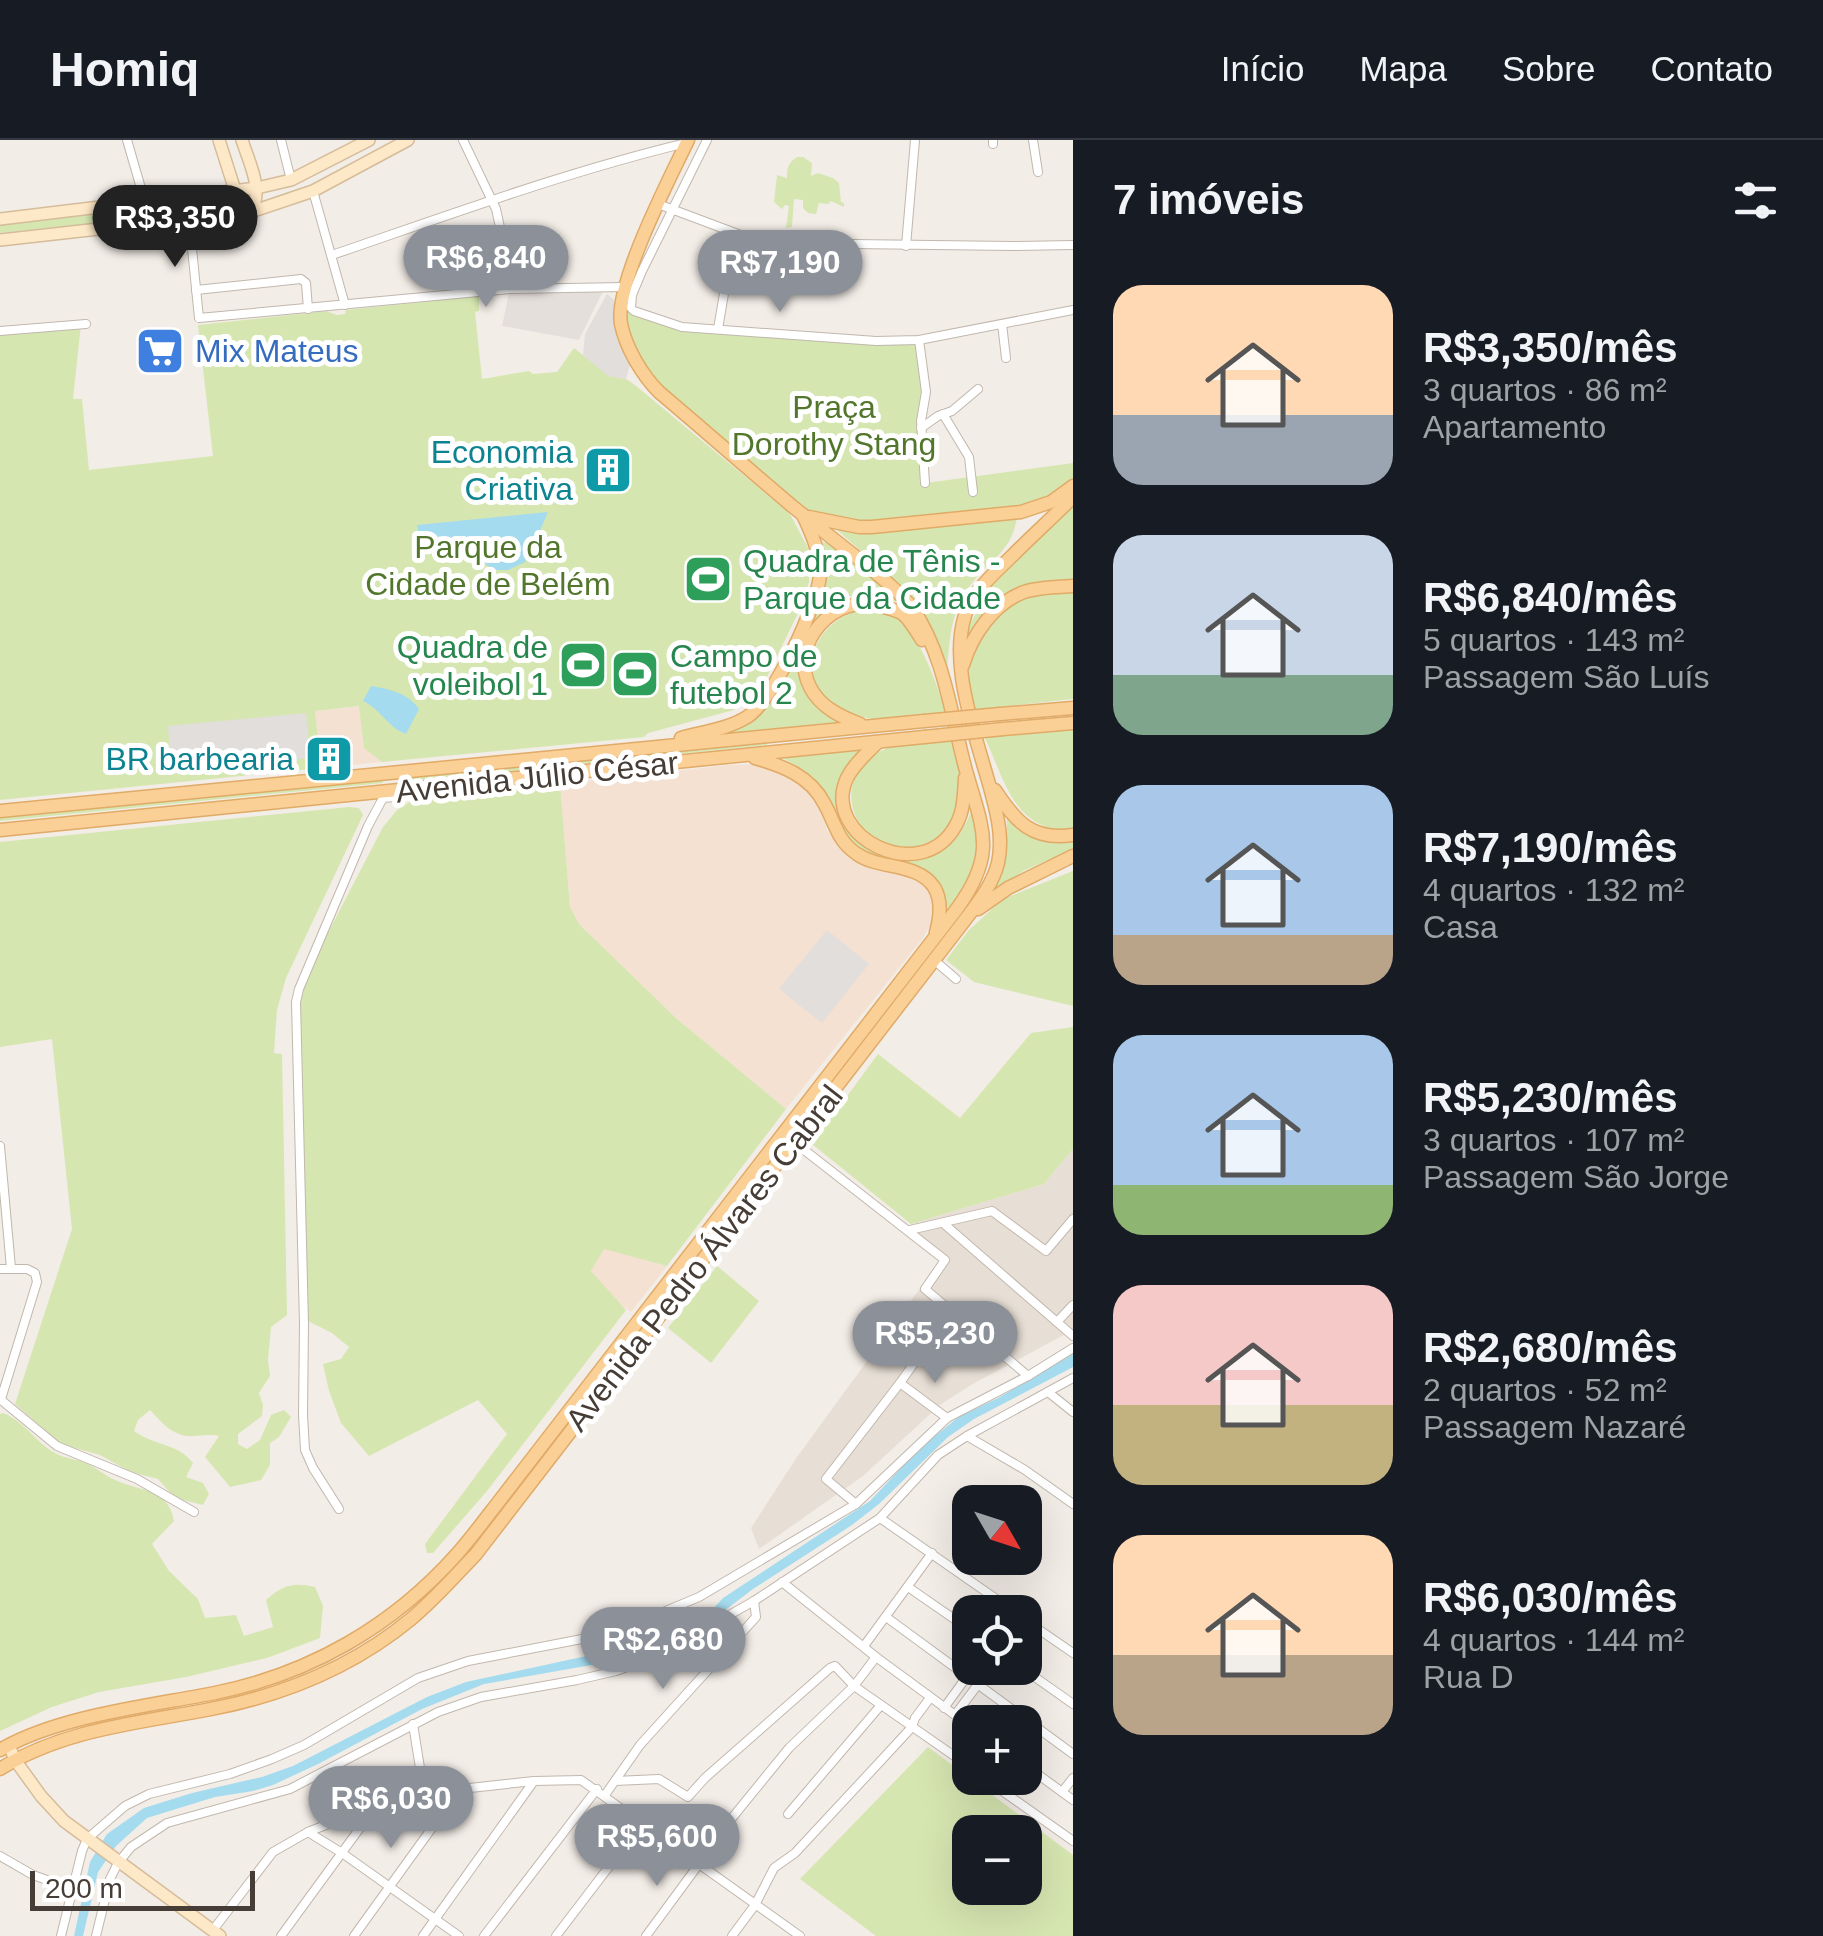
<!DOCTYPE html>
<html lang="pt">
<meta charset="utf-8">
<style>
:root{--surface:#171b24;--page:#20242c;--text:#f1f3f6;--muted:#9ea1a6;--line:#363941;--accent:#8c9099}
body{margin:0;font-family:Arial,sans-serif;background:var(--page);color:var(--text);height:100vh;display:flex;flex-direction:column;font-size:38px;white-space:nowrap}
*{box-sizing:border-box;margin:0}
p{font-size:32px;color:var(--muted)}
.icon{flex:none;width:55px;height:55px;fill:none;stroke:currentColor;stroke-width:2;stroke-linecap:round;stroke-linejoin:round}
.map{position:relative;flex:1;overflow:hidden}
.sheet{display:flex;flex-direction:column;background:var(--surface);width:750px}
.sheet>*{flex:none}
.needle{width:65px;rotate:129deg}
.fabs{position:absolute;left:952px;top:1345px;display:grid;gap:20px}
.fabs a{display:grid;place-items:center;width:90px;height:90px;border-radius:20px;background:var(--surface);box-shadow:0 10px 40px #0002;font-size:50px}
.scale{position:absolute;left:30px;bottom:25px;width:225px;box-sizing:border-box;padding-left:10px;border:5px solid #463d36;border-top:0;font-size:28px;line-height:35px;white-space:nowrap;color:#463d36;-webkit-text-stroke:8px #fff;paint-order:stroke}
.price{position:absolute;translate:-50% -85px;padding:0 22px;border-radius:35px;background:var(--accent);color:#fff;font-size:32px;line-height:65px;filter:drop-shadow(0 2px 5px #0008)}
.price::after{content:'';position:absolute;left:50%;top:60px;width:30px;height:22px;margin-left:-15px;background:inherit;clip-path:polygon(0 0,100% 0,50% 100%)}
.price.selected{background:#222;color:#fff}
ul{padding:0;list-style:none}
li{display:flex;align-items:center;gap:30px;height:250px;padding:0 40px}
li span{display:grid;place-items:center;flex:none;width:280px;height:200px;border-radius:30px;color:#555}
li>.icon{margin-inline-start:auto}
span .icon{width:120px;height:120px;fill:#fffc;stroke-width:1}
li b{font-size:42px}
h2{display:flex;justify-content:space-between;align-items:center;height:120px;padding:0 40px;font-size:42px}
header{display:flex;align-items:center;gap:60px;box-sizing:border-box;height:140px;padding:0 50px;background:var(--surface);border-bottom:2px solid var(--line)}
header strong{font-size:48px}
nav{display:flex;gap:55px;margin-inline-start:auto;font-size:35px}
main{display:flex;flex:1;min-height:0}
.map>svg:first-child{display:block}
</style>
<header>
<strong>Homiq</strong>
<nav><a>Início</a><a>Mapa</a><a>Sobre</a><a>Contato</a></nav>
</header>
<main>
<div class="map">
<svg width="1073" height="1796" viewBox="0 0 1073 1796">
<rect width="100%" height="100%" fill="#f3ede7"/>
<polygon fill="#e7dfd5" points="1073,1009 1073,1190 971,1245 940,1265 863,1336 759,1409 751,1388 797,1317 940,1121 907,1092 911,1084 1044,1044"/>
<g fill="#f4e1d2">
<polygon points="360,566 364,607 382,622 321,628 315,571"/>
<polygon points="761,624 788,635 807,650 821,667 827,691 853,718 917,737 931,751 934,778 923,798 786,969 677,879 579,784 570,767 560,644 729,625"/>
<polygon points="604,1108 667,1126 631,1172 610,1155 591,1130"/>
</g>
<polygon fill="#e5dfdc" points="603,151 579,200 502,186 509,153"/>
<g fill="#d6e6b1" fill-rule="evenodd">
<path d="M797 17H803L812 23 811 36 818 33 833 38 839 43 841 62 844 63V67L831 61 828 64 819 63 816 74 808 73 803 68V60L794 59 792 87 786 88 789 66 785 65 782 69 774 62 777 35 787 38C787 27 788 23 797 17Z"/>
<polygon points="209,55 211,71 0,93 0,81"/>
<polygon points="479,156 479,171 475,172 482,239 529,231 533,234 557,232 574,208 609,236 626,239 635,245 790,374 808,408 809,428 809,442 800,469 767,537 752,557 734,570 648,593 644,597 382,622 364,608 359,566 315,571 321,628 0,660 0,193 81,184 73,259 82,259 89,330 213,316 198,185 326,171 337,175 345,174 346,170"/>
<polygon points="622,166 682,187 919,200 926,252 921,281 926,343 1073,323 1073,345 1036,367 847,384 814,371 796,367 659,252 633,216"/>
<path d="M1073 366V440C1016 439 1007 457 970 495L966 491 990 448Z"/>
<path d="M1017 377C1012 413 988 420 969 447 950 474 950 499 947 530 943 518 939 505 934 493 912 450 871 421 836 389L883 393Z"/>
<path d="M823 402 827 403 885 449 897 463C888 460 877 455 867 454 835 454 814 477 804 504 800 517 795 529 801 542 808 559 825 571 838 582L726 594 758 573 787 531 821 461 826 435Z"/>
<path d="M1047 452H1073V559L974 570C972 557 968 543 969 531 973 503 993 474 1017 461 1026 456 1037 454 1047 452Z"/>
<path d="M870 469C877 471 887 472 893 476 921 492 936 545 947 573 915 576 876 586 846 572 799 551 803 496 847 475 854 471 862 470 870 469Z"/>
<path d="M1073 588V691C1013 691 1006 642 984 596Z"/>
<path d="M954 599C958 621 966 646 959 668 948 702 908 717 876 702 872 700 869 695 865 691 841 663 849 624 885 609 903 602 934 602 954 599Z"/>
<polygon points="767,601 767,605 401,642 401,637"/>
<path d="M865 607C844 628 831 645 841 675 844 683 850 695 857 700 866 706 884 707 895 710 903 712 916 718 925 717 951 715 968 684 974 663 980 718 977 729 945 775 945 768 946 758 943 751 932 717 889 726 864 711 844 699 841 679 830 660 818 639 800 626 778 616Z"/>
<polygon points="382,639 383,643 0,681 0,677"/>
<polygon points="560,644 570,767 579,784 677,879 786,969 667,1126 604,1109 591,1131 626,1170 487,1351 433,1413 427,1413 425,1404 507,1294 478,1260 369,1316 341,1283 329,1251 323,1224 341,1219 349,1207 332,1193 308,1181 296,924 298,871 306,835 383,687 397,670 414,659 473,655"/>
<path d="M349 667 359 668 363 675 286 838 277 870 274 913 282 914 287 1175 271 1187 268 1220 270 1236 259 1253 263 1265 262 1276 238 1294V1304L247 1309 260 1300 271 1275 284 1270 291 1277 279 1297 270 1303V1325L261 1340 230 1347 205 1317 219 1296C209 1294 203 1296 193 1296 173 1297 162 1283 150 1270L138 1280 134 1291C154 1306 178 1303 193 1323L186 1337 203 1343 209 1354 203 1365 175 1358 158 1339 131 1332 100 1315 61 1304 15 1264 72 1089 52 899 0 907V702Z"/>
<path d="M1007 675 1048 701H1073V709L1025 730 1000 748 995 745C1006 721 1007 701 1007 675Z"/>
<polygon points="1073,731 1073,866 974,842 946,820 969,790 1003,759"/>
<polygon points="1073,887 1073,1009 1044,1044 911,1084 812,1004 878,914 960,978 1031,893"/>
<polygon points="717,1126 759,1161 711,1223 668,1188"/>
<path d="M3 1273C26 1282 37 1305 59 1315 66 1318 74 1319 81 1321 93 1325 104 1335 115 1340 140 1352 168 1347 174 1381L152 1404 169 1431 198 1459 205 1478 236 1475 244 1496 273 1487 266 1460C283 1445 293 1442 315 1447L323 1466 320 1498 267 1518 186 1537 99 1552 52 1567 0 1591V1274Z"/>
<path d="M928 1607 1073 1715V1796H876L800 1739ZM970 1692H1025V1748H970Z"/>
</g>
<g fill="#e1dedc">
<polygon points="607,154 614,160 614,185 630,225 626,239 608,236 583,215 585,194"/>
<polygon points="306,573 310,618 171,631 168,586"/>
<polygon points="827,790 869,824 822,883 779,849"/>
</g>
<g fill="#a5dbee">
<polygon points="548,372 530,414 525,422 508,430 494,430 474,416 444,401 419,396 417,385"/>
<path d="M371 546C389 549 408 553 419 569L406 594C387 587 382 570 363 561Z"/>
<polygon points="1073,1214 1073,1227 974,1279 948,1297 879,1364 852,1385 753,1449 703,1487 659,1507 614,1521 484,1544 422,1569 318,1624 273,1645 253,1651 215,1657 147,1678 116,1706 98,1732 83,1796 74,1796 90,1722 107,1694 144,1668 192,1653 262,1637 293,1626 427,1557 466,1542 651,1502 710,1472 723,1458 870,1361 920,1308 960,1276 998,1258"/>
</g>
<g fill="none" stroke-linecap="round" stroke-linejoin="round">
<g stroke="#c1b7ad" stroke-width="10">
<g id="street">
<polyline points="127,0 145,62"/>
<polyline points="281,0 291,40"/>
<polyline points="463,0 496,69 505,110 510,149"/>
<polyline points="707,0 642,131 632,155 631,168 634,171 682,187 876,201 919,200 1073,170"/>
<polyline points="993,0 993,4"/>
<polyline points="1033,0 1038,32"/>
<polyline points="313,51 345,165"/>
<polyline points="658,64 746,97 772,103 1013,106 1073,105"/>
<polyline points="189,79 199,178 510,149 625,147"/>
<polyline points="906,106 915,0"/>
<path d="M332 115C449 75 566 32 686 3"/>
<polyline points="196,150 301,139 306,143 308,169"/>
<polyline points="1002,184 1006,218"/>
<polyline points="718,189 728,130"/>
<polyline points="0,191 86,184"/>
<polyline points="919,200 926,252 921,281 925,343"/>
<polyline points="943,274 969,317 973,352"/>
<polyline points="921,288 938,276 952,271 978,249"/>
<polyline points="934,820 956,839"/>
<polyline points="794,1002 945,1120 925,1149 1028,1236"/>
<polyline points="0,1006 11,1128"/>
<polyline points="943,1083 1073,1196"/>
<polyline points="910,1090 992,1071 1046,1111 1073,1079"/>
<polyline points="0,1129 27,1129 35,1133 37,1142 1,1259"/>
<polyline points="1057,1182 1073,1165"/>
<polyline points="900,1243 947,1278"/>
<polyline points="1048,1252 1073,1272"/>
<polyline points="0,1259 57,1306 137,1339 194,1372"/>
<polyline points="967,1296 1025,1330 1073,1364"/>
<polyline points="856,1364 826,1339 900,1243 952,1169"/>
<polyline points="339,1369 313,1328 305,1310 303,1275 304,1184 296,862 299,849 368,686 383,658 395,657 397,651"/>
<polyline points="880,1378 1015,1472"/>
<polyline points="782,1442 876,1517 970,1586"/>
<polyline points="908,1447 970,1490"/>
<polyline points="886,1477 1073,1614"/>
<polyline points="1025,1480 1073,1513"/>
<polyline points="864,1506 932,1413"/>
<polyline points="1022,1528 1073,1564"/>
<polyline points="944,1568 968,1535"/>
<polyline points="955,1575 979,1543"/>
<polyline points="413,1584 424,1653"/>
<polyline points="1025,1625 1073,1660"/>
<polyline points="984,1638 1073,1701"/>
<polyline points="615,1641 659,1639 688,1657 705,1638 830,1528 835,1526 854,1546 970,1627"/>
<polyline points="1062,1652 1073,1638"/>
<polyline points="605,1655 640,1605 756,1477 754,1461"/>
<polyline points="788,1674 881,1565"/>
<polyline points="732,1678 789,1608 854,1546 876,1517"/>
<polyline points="308,1692 342,1713 459,1796"/>
<polyline points="0,1716 33,1735 72,1749"/>
<polyline points="213,1790 273,1712 308,1692 376,1665 424,1653 534,1641 581,1640 800,1796"/>
<polyline points="61,1796 82,1711 87,1699 125,1666 149,1654 230,1634 272,1619 304,1605 418,1538 468,1521 613,1493 699,1457 856,1364 947,1278 1028,1236 1073,1208"/>
<polyline points="96,1796 110,1739 118,1723 131,1707 167,1683 290,1649 438,1572 481,1557 577,1540 616,1531 659,1515 754,1461 880,1378 938,1315 967,1296 1073,1238"/>
<polyline points="281,1796 376,1666"/>
<polyline points="354,1796 460,1649"/>
<polyline points="423,1796 534,1641"/>
<polyline points="484,1796 597,1649"/>
<polyline points="556,1796 643,1682"/>
<polyline points="646,1796 699,1724"/>
<polyline points="732,1796 755,1765 774,1728 795,1713 888,1613 912,1587 915,1578 930,1558"/>
</g>
</g>
<g stroke="#d5bc9a" stroke-width="14">
<g id="secondary">
<polyline points="219,0 240,66 248,72"/>
<path d="M242 0C249 23 264 49 251 72"/>
<polyline points="0,79 257,48 291,40 369,0"/>
<polyline points="0,100 251,72 313,51 408,0"/>
<polyline points="9,1605 15,1620 41,1656 64,1681 220,1796"/>
</g>
</g>
<g stroke="#e0aa67" stroke-width="15">
<g id="primary">
<polyline points="809,377 859,387 872,387 1021,372 1051,362 1073,346"/>
<path d="M963 525C972 495 994 463 1024 452 1039 447 1057 447 1073 446"/>
<polyline points="1000,574 1073,568"/>
<path d="M860 584C841 577 820 567 810 547 788 503 835 452 880 466 887 468 897 470 903 474 910 480 917 492 922 500"/>
<polyline points="1003,589 1073,583"/>
<path d="M681 598C703 592 728 589 747 577 772 562 819 463 820 434 820 412 812 394 803 375"/>
<path d="M878 602C867 613 854 624 847 638 820 697 922 748 956 685 964 671 964 654 965 638"/>
<path d="M755 618C783 626 810 636 824 663 835 682 837 701 857 714 880 730 917 722 934 747 942 760 940 778 936 792"/>
<path d="M995 650C1016 682 1032 701 1073 695"/>
<polyline points="0,671 924,581"/>
<polyline points="0,690 924,597"/>
<polyline points="978,769 1008,748 1073,716"/>
<path d="M0 1610C57 1576 149 1566 215 1553 310 1534 393 1486 457 1414 472 1397 486 1378 500 1360L956 770C999 712 982 689 965 627 951 574 944 515 913 469 901 453 884 440 869 427 843 407 817 386 792 366 747 328 704 290 659 252 642 235 626 208 621 184 614 145 670 38 688 0"/>
<path d="M0 1629C64 1589 139 1583 211 1569 284 1555 354 1526 411 1479 435 1459 455 1436 476 1414L968 776C980 760 993 743 998 723 1003 700 998 677 992 655 978 600 942 514 971 461 981 444 998 430 1012 416 1032 396 1053 377 1073 357"/>
</g>
</g>
<use href="#street" stroke="#fff" stroke-width="8"/>
<use href="#secondary" stroke="#fde8c7" stroke-width="11"/>
<use href="#primary" stroke="#fbd097" stroke-width="12"/>
<g stroke="#e0aa67" stroke-width="15" stroke-linecap="butt">
<g id="primary-bridge">
<polyline points="924,581 1000,574"/>
<polyline points="924,597 1003,589"/>
</g>
</g>
<use href="#primary-bridge" stroke="#fbd097" stroke-width="12"/>
</g>
<defs>
<g id="supermarket-square" transform="scale(2.5)"><rect x="-9" y="-9" width="18" height="18" rx="4" fill="#3f7fe0" stroke="#fff"/><path d="M-6-5.5h2.5l.6 2H6L4.5 2H-2.5L-4.4-4H-6ZM-1.5 3.2a1.3 1.3 0 1 0 .1 0ZM3 3.2a1.3 1.3 0 1 0 .1 0Z" fill="#fff"/></g>
<g id="building-square" transform="scale(2.5)"><rect x="-9" y="-9" width="18" height="18" rx="4" fill="#0f9aa8" stroke="#fff"/><path d="M-4-6H4V6H1V3H-1V6H-4ZM-2.5-4.3h1.7v1.8h-1.7ZM.8-4.3h1.7v1.8H.8ZM-2.5-1h1.7V.8h-1.7ZM.8-1h1.7V.8H.8Z" fill="#fff"/></g>
<g id="stadium-square" transform="scale(2.5)"><rect x="-9" y="-9" width="18" height="18" rx="4" fill="#2e9e5b" stroke="#fff"/><path d="M0-5a6.5 5 0 1 0 0 10a6.5 5 0 1 0 0-10ZM-3.5-1.8h7v3.6h-7Z" fill="#fff"/></g>
</defs>
<g fill-rule="evenodd">
<use href="#supermarket-square" x="160" y="211"/>
<use href="#building-square" x="608" y="330"/>
<use href="#stadium-square" x="708" y="439"/>
<use href="#stadium-square" x="583" y="525"/>
<use href="#stadium-square" x="635" y="534"/>
<use href="#building-square" x="329" y="619"/>
</g>
<g text-anchor="middle" stroke-width="10" stroke-linejoin="round" paint-order="stroke">
<g font-size="32" fill="#366cbe" stroke="#fff" text-anchor="start">
<text x="195" y="222">Mix Mateus</text>
</g>
<g font-size="32" fill="#52762b" stroke="#fff">
<text x="834" y="278">Praça<tspan x="834" dy="37">Dorothy Stang</tspan></text>
<text x="488" y="418">Parque da<tspan x="488" dy="37">Cidade de Belém</tspan></text>
</g>
<g font-size="32" fill="#0d838f" stroke="#fff" text-anchor="end">
<text x="573" y="323">Economia<tspan x="573" dy="37">Criativa</tspan></text>
<text x="294" y="630">BR barbearia</text>
</g>
<g font-size="32" fill="#27864d" stroke="#fff" text-anchor="start">
<text x="743" y="432">Quadra de Tênis -<tspan x="743" dy="37">Parque da Cidade</tspan></text>
<text x="548" y="518" text-anchor="end">Quadra de<tspan x="548" dy="37">voleibol 1</tspan></text>
<text x="670" y="527">Campo de<tspan x="670" dy="37">futebol 2</tspan></text>
</g>
<g font-size="32" fill="#463d36" stroke="#fff">
<text transform="translate(537 637) rotate(-6)" y="11">Avenida Júlio César</text>
<text transform="translate(704 1118) rotate(-52)" y="11">Avenida Pedro Álvares Cabral</text>
</g>
</g>
</svg>
<div class="fabs">
<a><svg class="needle" viewBox="-14 -14 28 28"><path d="M0-13l5 13h-10z" fill="#e53935"/><path d="M0 13l5-13h-10z" fill="#9ea1a6"/></svg></a>
<a><svg class="icon" aria-label="locate" viewBox="0 0 24 24"><circle cx="12" cy="12" r="6"/><path d="M12 2v4M12 18v4M2 12h4M18 12h4"/></svg></a>
<a>+</a>
<a>−</a>
</div>
<div class="scale">200 m</div>
<b class="price selected" style="left:175px;top:130px">R$3,350</b>
<b class="price" style="left:486px;top:170px">R$6,840</b>
<b class="price" style="left:780px;top:175px">R$7,190</b>
<b class="price" style="left:935px;top:1246px">R$5,230</b>
<b class="price" style="left:663px;top:1552px">R$2,680</b>
<b class="price" style="left:391px;top:1711px">R$6,030</b>
<b class="price" style="left:657px;top:1749px">R$5,600</b>
</div>
<section class="sheet">
<h2>7 imóveis<svg class="icon" aria-label="filters" viewBox="0 0 24 24"><path d="M4 7h16M4 17h16"/><circle cx="9" cy="7" r="2"/><circle cx="15" cy="17" r="2"/></svg></h2>
<ul>
<li><span style="background:linear-gradient(#ffd9b3 65%,#9aa5b1 0)"><svg class="icon" aria-label="home" viewBox="0 0 24 24"><path d="M3 11l9-7 9 7M6 9v11h12V9"/></svg></span><div><b>R$3,350/mês</b><p>3 quartos · 86 m²</p><p>Apartamento</p></div></li>
<li><span style="background:linear-gradient(#c9d6e8 70%,#7fa58c 0)"><svg class="icon" aria-label="home" viewBox="0 0 24 24"><path d="M3 11l9-7 9 7M6 9v11h12V9"/></svg></span><div><b>R$6,840/mês</b><p>5 quartos · 143 m²</p><p>Passagem São Luís</p></div></li>
<li><span style="background:linear-gradient(#a9c7e8 75%,#b9a48a 0)"><svg class="icon" aria-label="home" viewBox="0 0 24 24"><path d="M3 11l9-7 9 7M6 9v11h12V9"/></svg></span><div><b>R$7,190/mês</b><p>4 quartos · 132 m²</p><p>Casa</p></div></li>
<li><span style="background:linear-gradient(#a9c7e8 75%,#8fb573 0)"><svg class="icon" aria-label="home" viewBox="0 0 24 24"><path d="M3 11l9-7 9 7M6 9v11h12V9"/></svg></span><div><b>R$5,230/mês</b><p>3 quartos · 107 m²</p><p>Passagem São Jorge</p></div></li>
<li><span style="background:linear-gradient(#f6c9c9 60%,#c2b280 0)"><svg class="icon" aria-label="home" viewBox="0 0 24 24"><path d="M3 11l9-7 9 7M6 9v11h12V9"/></svg></span><div><b>R$2,680/mês</b><p>2 quartos · 52 m²</p><p>Passagem Nazaré</p></div></li>
<li><span style="background:linear-gradient(#ffd9b3 60%,#b9a48a 0)"><svg class="icon" aria-label="home" viewBox="0 0 24 24"><path d="M3 11l9-7 9 7M6 9v11h12V9"/></svg></span><div><b>R$6,030/mês</b><p>4 quartos · 144 m²</p><p>Rua D</p></div></li>
</ul>
</section>
</main>
